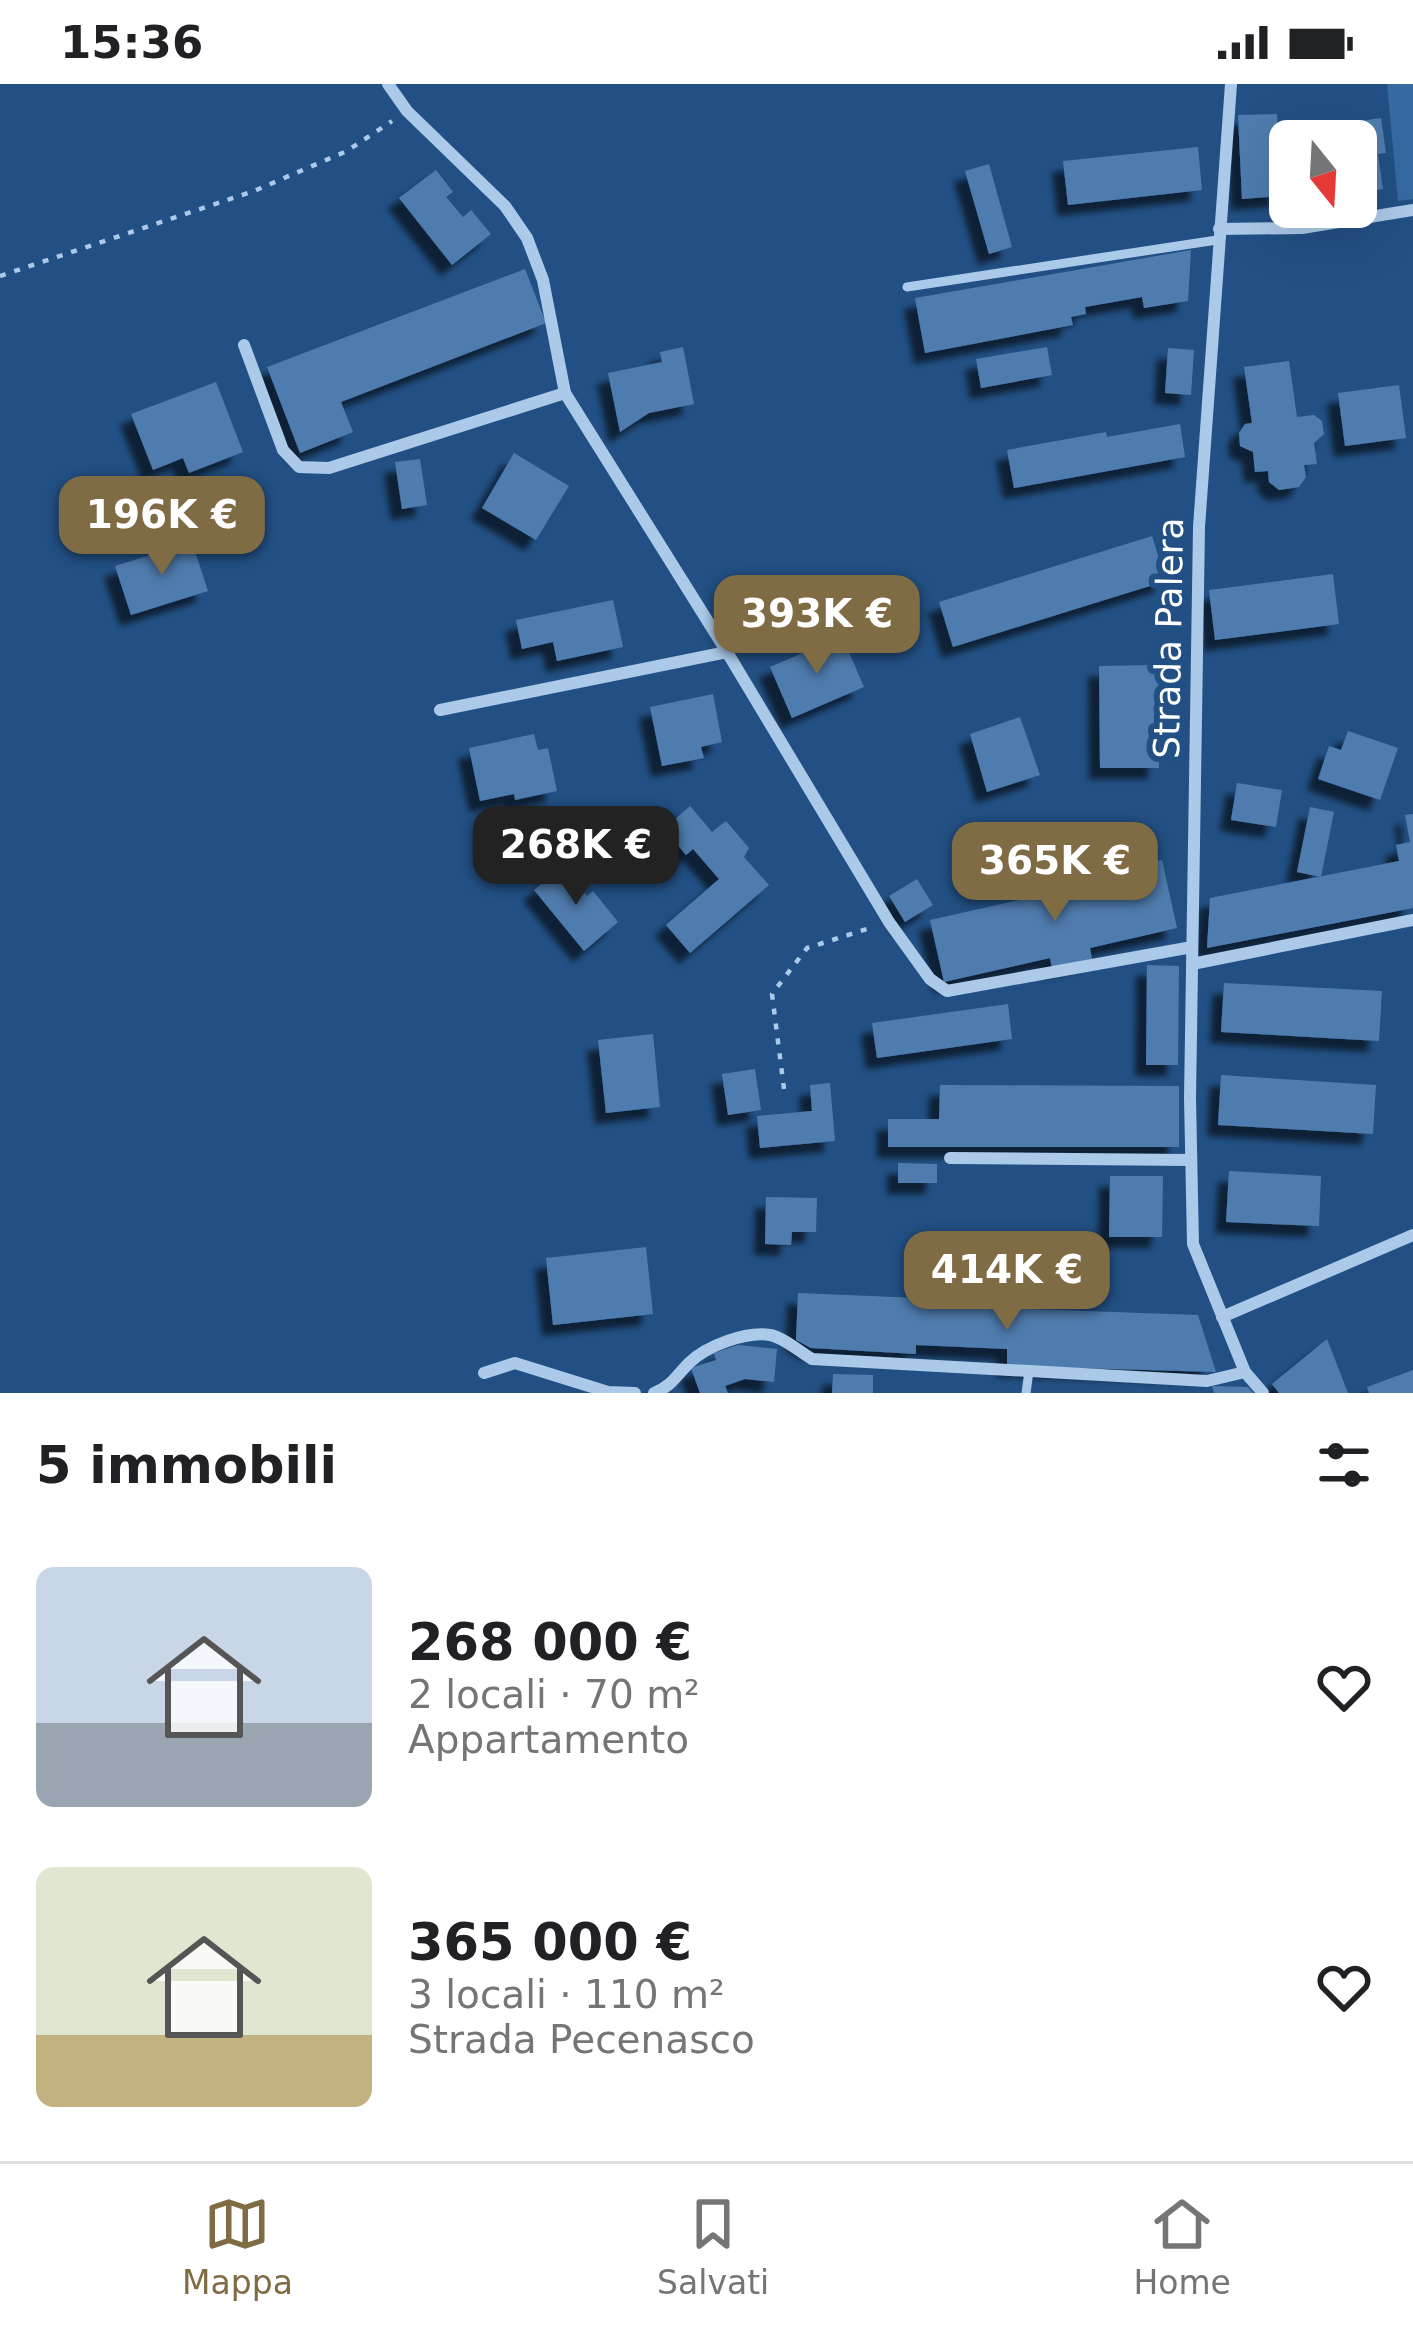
<!DOCTYPE html>
<html lang="it">
<meta charset="utf-8">
<style>
:root{--surface:#fff;--page:#f6f6f6;--text:#202124;--muted:#757577;--line:#e0e0e0;--accent:#7f6c45}
body{margin:0;font-family:"DejaVu Sans",sans-serif;background:var(--page);color:var(--text);height:100vh;display:flex;flex-direction:column;font-size:45px;white-space:nowrap}
*{box-sizing:border-box;margin:0}
p{font-size:39px;color:var(--muted)}
.icon{flex:none;width:66px;height:66px;fill:none;stroke:currentColor;stroke-width:2;stroke-linecap:round;stroke-linejoin:round}
.map{position:relative;height:1309px;overflow:hidden}
.drawer{display:flex;flex-direction:column;background:var(--surface);flex:1}
.drawer>*{flex:none}
.needle{width:78px;rotate:162deg}
.controls{position:absolute;left:1269px;top:36px;display:grid;gap:24px}
.controls a{display:grid;place-items:center;width:108px;height:108px;border-radius:18px;background:var(--surface);box-shadow:0 12px 48px #0002;font-size:60px}
.price{position:absolute;translate:-50% -102px;padding:0 27px;border-radius:24px;background:var(--accent);color:#fff;font-size:39px;line-height:78px;filter:drop-shadow(0 3px 6px #0008)}
.price::after{content:'';position:absolute;left:50%;top:72px;width:36px;height:27px;margin-left:-18px;background:inherit;clip-path:polygon(0 0,100% 0,50% 100%)}
.price.current{background:#222;color:#fff}
ul{padding:0;list-style:none}
li{display:flex;align-items:center;gap:36px;height:300px;padding:0 36px}
li span{display:grid;place-items:center;flex:none;width:336px;height:240px;border-radius:18px;color:#555}
li>.icon{margin-inline-start:auto}
span .icon{width:144px;height:144px;fill:#fffc;stroke-width:1}
li b{font-size:51px}
h2{display:flex;justify-content:space-between;align-items:center;height:144px;padding:0 36px;font-size:51px}
.status{display:flex;justify-content:space-between;align-items:center;height:84px;padding:0 60px;background:var(--surface);direction:ltr}
.status svg{height:33px;fill:currentColor}
.menu{display:flex;justify-content:space-around;align-items:center;height:168px;border-top:3px solid var(--line);background:var(--surface);font-size:33px;color:var(--muted)}
.menu a{display:grid;justify-items:center;gap:6px}
.menu .current{color:var(--accent)}
.map>svg:first-child{display:block}
</style>
<div class="status"><b>15:36</b><svg viewBox="0 0 49 12"><path d="M0 12V9h3v3zM5 12V6h3v6zM10 12V3h3v9zM15 12V0h3v12zM26 1h20v11H26zM47 4h2v5h-2z"/></svg></div>
<div class="map">
<svg width="1413" height="1309" viewBox="0 0 1413 1309">
<defs>
<filter id="shadow"><feDropShadow dx="-11" dy="11" stdDeviation="3" flood-color="#0009"/></filter>
</defs>
<rect width="100%" height="100%" fill="#225084"/>
<polygon fill="#366aa1" points="1387,0 1413,0 1413,115 1398,117"/>
<g fill="#4f7cae" filter="url(#shadow)">
<polygon points="1277,30 1281,112 1242,115 1238,31"/>
<polygon points="1381,34 1386,69 1378,70 1383,105 1356,109 1353,38"/>
<polygon points="1198,63 1202,106 1068,121 1063,77"/>
<polygon points="989,80 1012,163 989,170 965,87"/>
<polygon points="436,86 453,108 446,113 463,133 471,126 491,150 452,181 399,114"/>
<polygon points="1191,166 1188,217 1144,224 1142,213 1085,223 1086,230 1071,233 1073,241 925,269 915,214"/>
<polygon points="525,185 546,239 341,318 353,348 300,369 267,283"/>
<polygon points="683,263 694,320 649,329 620,348 608,289 662,278 660,268"/>
<polygon points="1047,263 1052,291 981,304 976,275"/>
<polygon points="1168,264 1194,266 1191,311 1165,309"/>
<polygon points="1289,277 1297,333 1314,331 1322,337 1324,350 1314,359 1317,380 1304,381 1306,393 1299,403 1279,406 1269,398 1268,387 1255,388 1253,368 1240,362 1239,349 1245,340 1252,339 1244,283"/>
<polygon points="216,298 243,368 189,389 183,374 153,386 131,330"/>
<polygon points="1399,301 1406,354 1345,362 1338,309"/>
<polygon points="1180,340 1185,373 1014,404 1007,366 1106,348 1107,353"/>
<polygon points="514,369 569,402 536,456 482,424"/>
<polygon points="420,375 427,421 402,425 395,378"/>
<polygon points="1152,452 1166,497 953,563 939,518"/>
<polygon points="192,458 208,507 131,531 115,482"/>
<polygon points="1333,490 1339,540 1215,556 1209,506"/>
<polygon points="613,516 623,563 557,577 553,558 522,565 516,536"/>
<polygon points="842,552 864,603 792,634 770,583"/>
<polygon points="1159,581 1159,684 1100,684 1099,582"/>
<polygon points="713,610 722,658 701,663 704,674 662,682 650,623"/>
<polygon points="1020,633 1040,691 987,708 970,650"/>
<polygon points="1348,647 1398,664 1380,716 1318,695 1329,662 1341,666"/>
<polygon points="534,650 538,666 548,664 557,707 515,716 514,710 480,717 469,664"/>
<polygon points="1237,699 1282,706 1276,743 1231,736"/>
<polygon points="690,722 712,748 726,737 749,764 744,773 769,801 690,869 666,841 719,795 693,765 686,771 664,745"/>
<polygon points="1310,723 1334,728 1321,793 1297,788"/>
<polygon points="1413,730 1413,824 1207,864 1210,814 1399,777 1396,761 1410,758 1405,731"/>
<polygon points="1162,776 1177,844 1090,864 1092,875 1052,884 1050,874 944,898 930,836 1126,792 1124,785"/>
<polygon points="563,782 587,812 593,807 618,838 584,867 534,806"/>
<polygon points="917,795 933,821 905,838 889,812"/>
<polygon points="1147,881 1179,882 1178,981 1146,981"/>
<polygon points="1224,899 1382,907 1379,957 1221,948"/>
<polygon points="1008,920 1012,955 877,974 872,939"/>
<polygon points="653,950 660,1023 606,1029 598,956"/>
<polygon points="755,985 761,1026 728,1031 722,990"/>
<polygon points="1221,991 1376,1001 1373,1050 1218,1041"/>
<polygon points="830,999 835,1057 760,1064 757,1032 812,1027 810,1001"/>
<polygon points="940,1001 1179,1002 1179,1063 888,1063 888,1035 939,1035"/>
<polygon points="898,1079 937,1080 937,1099 898,1099"/>
<polygon points="1229,1087 1321,1092 1319,1142 1226,1138"/>
<polygon points="1110,1092 1163,1092 1162,1153 1109,1153"/>
<polygon points="766,1113 817,1114 816,1148 792,1148 791,1161 765,1160"/>
<polygon points="646,1163 653,1230 553,1241 546,1174"/>
<polygon points="798,1209 919,1214 918,1221 1198,1231 1216,1288 1007,1282 1007,1265 916,1261 916,1270 811,1264 796,1256"/>
<polygon points="1327,1255 1348,1309 1279,1309 1272,1300"/>
<polygon points="738,1261 777,1265 774,1298 745,1295 725,1302 728,1309 700,1309 691,1284 716,1276 714,1269"/>
<polygon points="1413,1286 1413,1309 1369,1309 1367,1303"/>
<polygon points="833,1290 873,1291 873,1309 832,1309"/>
<polygon points="1212,1302 1248,1303 1253,1309 1214,1309"/>
</g>
<g fill="none" stroke-linecap="round" stroke-linejoin="round">
<g stroke="#abc9e8" stroke-width="4.5" stroke-dasharray="6 9" stroke-linecap="butt">
<polyline points="0,192 254,107 347,67 392,37"/>
<polyline points="784,1005 772,910 807,864 867,845"/>
</g>
<g stroke="#abc9e8" stroke-width="9">
<polyline points="907,203 1217,156"/>
<polyline points="1026,1309 1029,1287"/>
</g>
<g stroke="#abc9e8" stroke-width="12">
<polyline points="388,0 407,27 505,122 527,154 543,196 565,309 727,568 889,838 930,895 947,907 1192,863"/>
<polyline points="1231,0 1199,443 1190,1014 1193,1160 1245,1288 1263,1309"/>
<polyline points="1219,145 1302,144 1413,126"/>
<polyline points="244,261 283,366 299,383 329,384 565,309"/>
<polyline points="440,626 727,568"/>
<polyline points="1192,880 1413,836"/>
<polyline points="950,1074 1191,1076"/>
<polyline points="1222,1233 1413,1151"/>
<polyline points="484,1289 515,1279 608,1308 635,1309"/>
<path d="M654 1309C673 1301 675 1293 689 1279 706 1262 746 1247 770 1251 783 1253 800 1268 812 1275L1207 1297 1245 1288"/>
</g>
</g>
<g text-anchor="middle" stroke-width="12" stroke-linejoin="round" paint-order="stroke">
<g font-size="36" fill="#fff" stroke="#225084">
<text transform="translate(1168 554) rotate(-89)" y="13">Strada Palera</text>
</g>
</g>
</svg>
<div class="controls">
<a><svg class="needle" viewBox="-14 -14 28 28"><path d="M0-13l5 13h-10z" fill="#e53935"/><path d="M0 13l5-13h-10z" fill="#757577"/></svg></a>
</div>
<b class="price" style="left:162px;top:494px">196K €</b>
<b class="price" style="left:817px;top:593px">393K €</b>
<b class="price current" style="left:576px;top:824px">268K €</b>
<b class="price" style="left:1055px;top:840px">365K €</b>
<b class="price" style="left:1007px;top:1249px">414K €</b>
</div>
<section class="drawer">
<h2>5 immobili<svg class="icon" aria-label="filters" viewBox="0 0 24 24"><path d="M4 7h16M4 17h16"/><circle cx="9" cy="7" r="2"/><circle cx="15" cy="17" r="2"/></svg></h2>
<ul>
<li><span style="background:linear-gradient(#c9d6e8 65%,#9aa5b1 0)"><svg class="icon" aria-label="home" viewBox="0 0 24 24"><path d="M3 11l9-7 9 7M6 9v11h12V9"/></svg></span><div><b>268 000 €</b><p>2 locali · 70 m²</p><p>Appartamento</p></div><svg class="icon" aria-label="heart" viewBox="0 0 24 24"><path d="M12 20l-8-8c-3-5 5-10 8-4 3-6 11-1 8 4z"/></svg></li>
<li><span style="background:linear-gradient(#dfe7d0 70%,#c2b280 0)"><svg class="icon" aria-label="home" viewBox="0 0 24 24"><path d="M3 11l9-7 9 7M6 9v11h12V9"/></svg></span><div><b>365 000 €</b><p>3 locali · 110 m²</p><p>Strada Pecenasco</p></div><svg class="icon" aria-label="heart" viewBox="0 0 24 24"><path d="M12 20l-8-8c-3-5 5-10 8-4 3-6 11-1 8 4z"/></svg></li>
</ul>
</section>
<nav class="menu">
<a class="current"><svg class="icon" aria-label="map" viewBox="0 0 24 24"><path d="M3 6l6-2 6 2 6-2v14l-6 2-6-2-6 2zM9 4v14M15 6v14"/></svg>Mappa</a>
<a><svg class="icon" aria-label="saved" viewBox="0 0 24 24"><path d="M7 4h10v16l-5-4-5 4z"/></svg>Salvati</a>
<a><svg class="icon" aria-label="home" viewBox="0 0 24 24"><path d="M3 11l9-7 9 7M6 9v11h12V9"/></svg>Home</a>
</nav>
